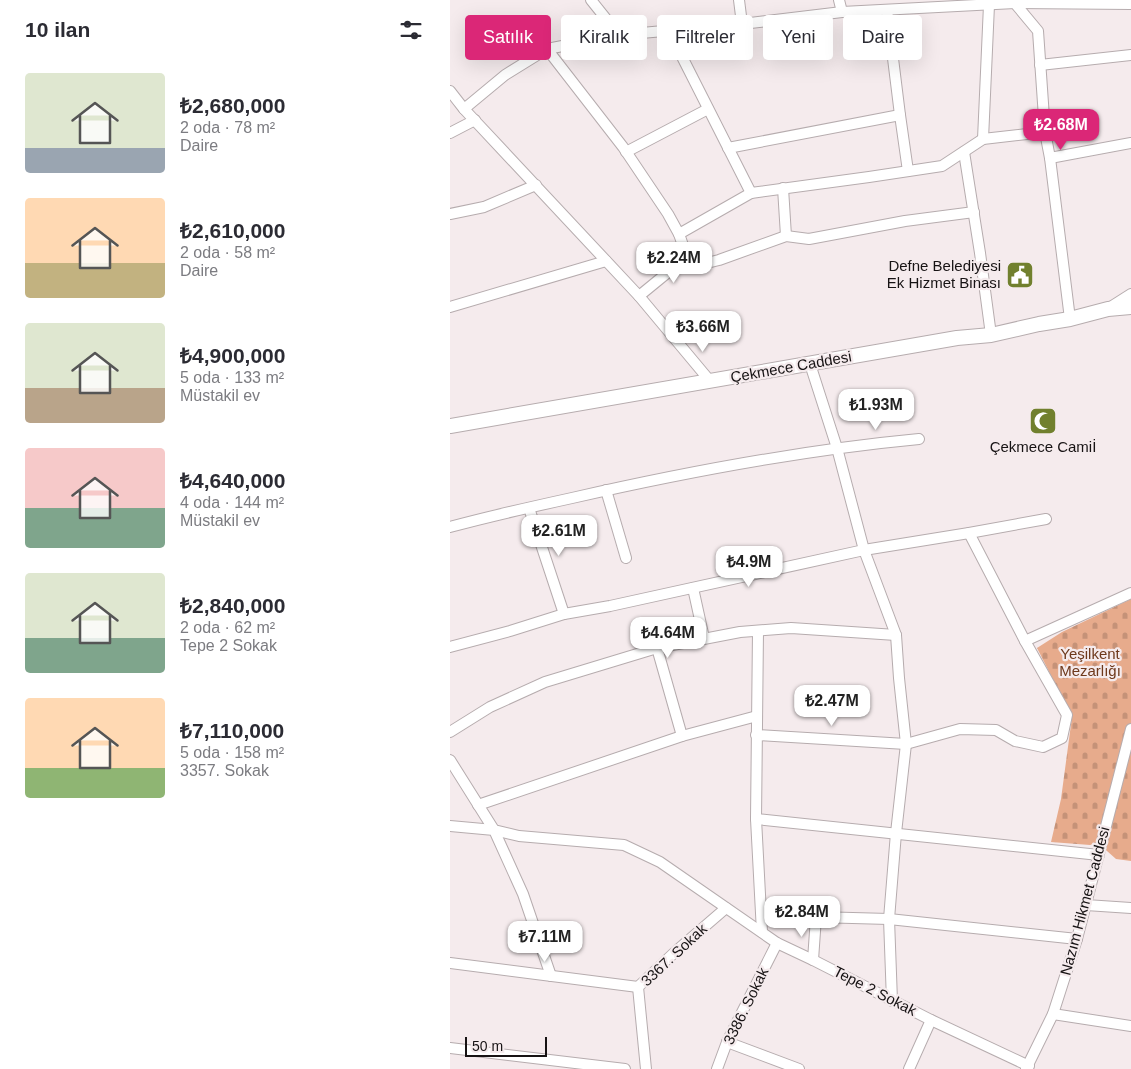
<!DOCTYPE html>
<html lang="tr">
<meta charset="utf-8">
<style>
:root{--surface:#fff;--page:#f2f2f3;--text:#2b2b33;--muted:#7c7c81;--accent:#db2777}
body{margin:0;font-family:Helvetica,sans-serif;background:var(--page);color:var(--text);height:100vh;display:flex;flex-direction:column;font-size:19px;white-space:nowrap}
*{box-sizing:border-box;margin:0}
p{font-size:16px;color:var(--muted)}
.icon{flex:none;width:28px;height:28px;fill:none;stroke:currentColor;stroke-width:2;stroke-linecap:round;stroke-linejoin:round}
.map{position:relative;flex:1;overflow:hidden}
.sheet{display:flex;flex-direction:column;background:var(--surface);width:450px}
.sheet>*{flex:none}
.banner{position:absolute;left:15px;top:15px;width:475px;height:45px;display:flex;gap:10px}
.scale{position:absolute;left:15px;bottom:12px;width:82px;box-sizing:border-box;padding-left:5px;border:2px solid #171314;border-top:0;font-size:14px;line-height:18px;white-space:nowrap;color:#171314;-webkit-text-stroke:4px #f5ebed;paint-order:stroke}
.price{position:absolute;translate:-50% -42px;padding:0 11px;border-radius:10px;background:#fff;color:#222;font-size:16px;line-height:32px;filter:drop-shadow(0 1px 2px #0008)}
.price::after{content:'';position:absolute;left:50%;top:30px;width:15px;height:11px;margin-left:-8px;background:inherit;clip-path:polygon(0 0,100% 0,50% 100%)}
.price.on{background:var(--accent);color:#fff}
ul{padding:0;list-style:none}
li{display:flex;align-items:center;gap:15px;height:125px;padding:0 25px}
li span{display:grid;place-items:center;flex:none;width:140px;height:100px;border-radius:5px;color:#555}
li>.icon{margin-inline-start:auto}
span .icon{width:60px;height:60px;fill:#fffc;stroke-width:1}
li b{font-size:21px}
h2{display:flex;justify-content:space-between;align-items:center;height:60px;padding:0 25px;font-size:21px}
.chip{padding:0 18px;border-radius:5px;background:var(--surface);box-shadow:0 5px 20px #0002;font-size:18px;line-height:45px}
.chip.on{background:var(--accent);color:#fff}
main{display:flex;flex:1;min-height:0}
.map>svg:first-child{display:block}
</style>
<main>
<section class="sheet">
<h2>10 ilan<svg class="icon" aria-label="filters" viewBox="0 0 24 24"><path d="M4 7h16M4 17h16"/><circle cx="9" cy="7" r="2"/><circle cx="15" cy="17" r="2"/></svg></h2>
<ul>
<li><span style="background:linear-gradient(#dfe7d0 75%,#9aa5b1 0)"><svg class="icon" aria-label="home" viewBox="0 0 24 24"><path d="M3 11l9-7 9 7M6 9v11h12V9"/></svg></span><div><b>₺2,680,000</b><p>2 oda · 78 m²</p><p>Daire</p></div></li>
<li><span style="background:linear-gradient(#ffd9b3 65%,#c2b280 0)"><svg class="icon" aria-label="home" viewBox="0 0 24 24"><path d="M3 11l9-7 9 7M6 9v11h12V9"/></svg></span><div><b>₺2,610,000</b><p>2 oda · 58 m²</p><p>Daire</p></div></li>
<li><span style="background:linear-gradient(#dfe7d0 65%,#b9a48a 0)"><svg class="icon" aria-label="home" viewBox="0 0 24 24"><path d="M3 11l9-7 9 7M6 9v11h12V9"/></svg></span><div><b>₺4,900,000</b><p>5 oda · 133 m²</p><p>Müstakil ev</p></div></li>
<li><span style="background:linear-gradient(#f6c9c9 60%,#7fa58c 0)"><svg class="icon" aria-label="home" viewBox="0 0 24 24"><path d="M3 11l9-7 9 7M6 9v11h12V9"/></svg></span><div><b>₺4,640,000</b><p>4 oda · 144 m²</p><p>Müstakil ev</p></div></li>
<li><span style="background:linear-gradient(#dfe7d0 65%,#7fa58c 0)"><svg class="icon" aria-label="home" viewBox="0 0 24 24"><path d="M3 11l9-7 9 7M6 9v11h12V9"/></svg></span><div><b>₺2,840,000</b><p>2 oda · 62 m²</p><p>Tepe 2 Sokak</p></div></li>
<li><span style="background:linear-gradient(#ffd9b3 70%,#8fb573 0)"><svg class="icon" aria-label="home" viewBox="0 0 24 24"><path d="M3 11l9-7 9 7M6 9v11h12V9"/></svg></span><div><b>₺7,110,000</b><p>5 oda · 158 m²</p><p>3357. Sokak</p></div></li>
</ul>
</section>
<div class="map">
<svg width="681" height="1069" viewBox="0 0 681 1069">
<defs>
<pattern id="cemetery-stones" width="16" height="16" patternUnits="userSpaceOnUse" patternTransform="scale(1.25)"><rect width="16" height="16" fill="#e7ab8c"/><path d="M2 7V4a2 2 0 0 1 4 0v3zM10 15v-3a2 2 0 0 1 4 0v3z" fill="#c59278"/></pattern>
</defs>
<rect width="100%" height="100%" fill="#f5ebed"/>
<polygon fill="url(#cemetery-stones)" points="681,599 681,861 666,859 648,843 640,845 601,842 611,799 622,717 587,648 612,632"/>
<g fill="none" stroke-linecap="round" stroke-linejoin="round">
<g stroke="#b6acae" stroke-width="12">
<g id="minor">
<polyline points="141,0 169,35"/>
<polyline points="289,0 292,24"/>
<polyline points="389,0 392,12"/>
<polyline points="563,1 588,31 595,132 600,158 620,319"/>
<polyline points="437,10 450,115 458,171"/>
<polyline points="219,31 301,193"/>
<polyline points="97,49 173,147 218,214 229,234 236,254 249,265 269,260 336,236 359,239 455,221 524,212"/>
<polyline points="590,65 681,55"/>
<polyline points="0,91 14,109 189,296 260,381"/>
<polyline points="14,109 55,75 97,49 169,35 292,24 392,12 565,3 681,4"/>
<polyline points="0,133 25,120"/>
<polyline points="533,139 539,5"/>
<polyline points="278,148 450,115"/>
<polyline points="176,152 258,109"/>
<polyline points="514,152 530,253 541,335"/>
<polyline points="600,158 681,143"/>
<polyline points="333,188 336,236"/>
<polyline points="0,214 34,207 86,185"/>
<polyline points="229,234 301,193 419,177 492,166 533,139 595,132"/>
<polyline points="189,296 233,260 236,254"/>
<polyline points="0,307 156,261"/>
<polyline points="659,308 681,294"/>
<polyline points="360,364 387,448 414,550 446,635 449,678 456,744 446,833 439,919 442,1001"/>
<polyline points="156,490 176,558"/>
<polyline points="79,508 114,614"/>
<path d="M0 527C40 516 81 507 122 498 236 472 352 450 469 439"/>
<polyline points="519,533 575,641 681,593"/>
<polyline points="243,588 254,638"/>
<polyline points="308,631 306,819 312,932"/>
<polyline points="0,647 60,631 114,614 160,606 414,550 519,533 596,519"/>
<polyline points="207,648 232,736"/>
<polyline points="0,732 40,707 95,682 207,648 290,632 341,628 446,635"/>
<polyline points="306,735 456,744 510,729 546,730 565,741 593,747 612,738 617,715 575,641"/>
<polyline points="0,760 44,830 69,836 174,845 210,862 327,943 363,960 481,1020 579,1066"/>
<polyline points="28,805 232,736 307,716"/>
<polyline points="306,819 649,855"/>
<polyline points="0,826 44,830 73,894 101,976"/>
<polyline points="636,905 681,908"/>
<polyline points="363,960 366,917 439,919 627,939"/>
<polyline points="0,963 188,987"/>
<polyline points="603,1014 681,1026"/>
<polyline points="277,1042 349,1069"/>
<polyline points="0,1048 175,1069"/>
<polyline points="196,1069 188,987 225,952 276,908"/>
<polyline points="267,1069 277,1042 327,943"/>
<polyline points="459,1069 481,1020"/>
<polyline points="576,1069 603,1014 627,939 681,729"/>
</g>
</g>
<g stroke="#b6acae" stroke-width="16">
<polyline id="secondary" points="0,426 507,338 541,335 589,324 620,319 658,309 681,307"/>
</g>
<use href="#minor" stroke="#fff" stroke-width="10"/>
<use href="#secondary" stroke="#fff" stroke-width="14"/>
</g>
<defs>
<g id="civic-square" transform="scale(1.4375)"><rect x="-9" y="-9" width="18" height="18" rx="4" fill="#71802e" stroke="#f5ebed"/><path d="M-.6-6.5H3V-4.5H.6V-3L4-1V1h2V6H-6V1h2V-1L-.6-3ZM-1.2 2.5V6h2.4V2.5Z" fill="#fff"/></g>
<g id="mosque-square" transform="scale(1.4375)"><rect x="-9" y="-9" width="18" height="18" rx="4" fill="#71802e" stroke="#f5ebed"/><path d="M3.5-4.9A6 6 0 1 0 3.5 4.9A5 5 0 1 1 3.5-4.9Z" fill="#fff"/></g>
</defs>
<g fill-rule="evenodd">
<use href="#civic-square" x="570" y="275"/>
<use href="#mosque-square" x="593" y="421"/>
</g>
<g text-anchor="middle" stroke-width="4.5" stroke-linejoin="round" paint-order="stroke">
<g font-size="15" fill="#171314" stroke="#f5ebed" text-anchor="end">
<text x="551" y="271">Defne Belediyesi<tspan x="551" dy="17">Ek Hizmet Binası</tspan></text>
<text x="593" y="452" text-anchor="middle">Çekmece Camiİ</text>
</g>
<g font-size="15" fill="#171314" stroke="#f5ebed">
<text transform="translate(341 367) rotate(-10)" y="5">Çekmece Caddesi</text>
<text transform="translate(635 901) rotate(-75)" y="5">Nazım Hikmet Caddesi</text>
<text transform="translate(224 955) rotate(-43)" y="5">3367. Sokak</text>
<text transform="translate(425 991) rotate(27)" y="5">Tepe 2 Sokak</text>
<text transform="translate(296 1006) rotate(-64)" y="5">3386. Sokak</text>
</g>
<g font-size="15" fill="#6e391c" stroke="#f5ebed">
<text x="640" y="659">Yeşilkent<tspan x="640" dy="17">Mezarlığı</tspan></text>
</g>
</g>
</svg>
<div class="scale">50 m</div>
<b class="price on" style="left:611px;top:151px">₺2.68M</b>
<b class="price" style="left:224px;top:284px">₺2.24M</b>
<b class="price" style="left:253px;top:353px">₺3.66M</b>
<b class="price" style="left:426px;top:431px">₺1.93M</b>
<b class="price" style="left:109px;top:557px">₺2.61M</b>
<b class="price" style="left:299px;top:588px">₺4.9M</b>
<b class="price" style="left:218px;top:659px">₺4.64M</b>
<b class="price" style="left:382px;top:727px">₺2.47M</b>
<b class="price" style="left:352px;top:938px">₺2.84M</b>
<b class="price" style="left:95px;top:963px">₺7.11M</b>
<div class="banner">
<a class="chip on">Satılık</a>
<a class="chip">Kiralık</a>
<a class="chip">Filtreler</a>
<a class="chip">Yeni</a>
<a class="chip">Daire</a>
</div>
</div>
</main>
